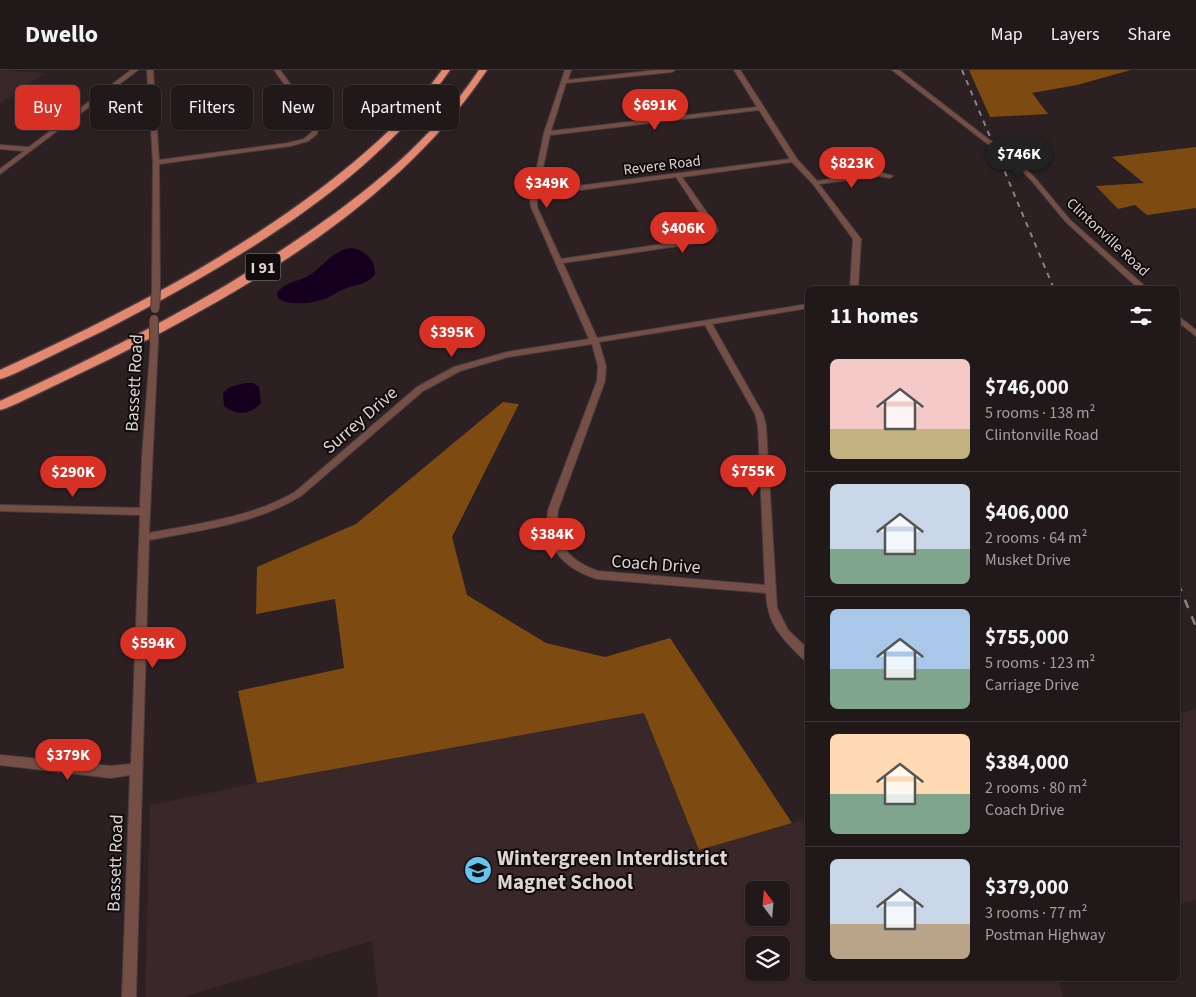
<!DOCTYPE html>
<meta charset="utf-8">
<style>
:root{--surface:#21181a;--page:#292123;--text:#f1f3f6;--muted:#a2a0a2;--line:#3e3739;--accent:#d93025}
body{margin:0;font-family:"Source Sans 3",sans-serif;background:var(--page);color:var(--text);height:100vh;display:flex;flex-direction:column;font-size:19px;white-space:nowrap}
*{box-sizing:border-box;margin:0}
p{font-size:16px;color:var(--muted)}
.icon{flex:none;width:28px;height:28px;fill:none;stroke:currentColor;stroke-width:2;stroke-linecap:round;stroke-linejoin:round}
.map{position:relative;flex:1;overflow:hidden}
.panel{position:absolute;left:805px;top:216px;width:375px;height:695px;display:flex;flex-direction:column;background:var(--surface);border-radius:8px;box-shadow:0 1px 4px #0004,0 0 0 1px var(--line)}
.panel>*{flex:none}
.top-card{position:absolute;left:15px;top:15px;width:475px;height:45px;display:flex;gap:10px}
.needle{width:32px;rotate:344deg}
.buttons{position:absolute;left:745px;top:811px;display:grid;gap:10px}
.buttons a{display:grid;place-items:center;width:45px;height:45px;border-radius:8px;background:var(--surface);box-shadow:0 1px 4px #0004,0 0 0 1px var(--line);font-size:25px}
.price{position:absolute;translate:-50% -42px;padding:0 11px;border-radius:18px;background:var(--accent);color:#fff;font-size:16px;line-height:32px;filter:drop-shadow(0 1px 2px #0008)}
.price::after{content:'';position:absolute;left:50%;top:30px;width:15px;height:11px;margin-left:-8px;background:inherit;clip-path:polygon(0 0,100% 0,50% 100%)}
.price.on{background:#222;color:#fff}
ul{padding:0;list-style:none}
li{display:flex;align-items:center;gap:15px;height:125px;padding:0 25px}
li+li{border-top:1px solid var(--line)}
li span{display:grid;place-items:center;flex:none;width:140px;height:100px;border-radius:8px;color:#555}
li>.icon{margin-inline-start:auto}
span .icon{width:60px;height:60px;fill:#fffc;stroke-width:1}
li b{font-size:21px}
h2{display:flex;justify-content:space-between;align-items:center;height:60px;padding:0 25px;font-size:21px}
.tag{padding:0 18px;border-radius:8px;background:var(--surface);box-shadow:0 1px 4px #0004,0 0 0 1px var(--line);font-size:18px;line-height:45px}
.tag.on{background:var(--accent);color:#fff}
header{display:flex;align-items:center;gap:30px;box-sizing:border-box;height:70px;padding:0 25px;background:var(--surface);border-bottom:1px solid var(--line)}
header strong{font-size:24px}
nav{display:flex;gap:28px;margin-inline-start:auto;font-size:18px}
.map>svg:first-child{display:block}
</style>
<header>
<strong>Dwello</strong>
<nav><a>Map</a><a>Layers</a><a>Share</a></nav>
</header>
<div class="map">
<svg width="1196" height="927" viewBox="0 0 1196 927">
<rect width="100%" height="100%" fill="#2c2022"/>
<g fill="#39272a" fill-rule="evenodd">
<polygon points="0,0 13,1 45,3 0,34"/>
<polygon points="1196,639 1196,830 1178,834 1178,644"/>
<path d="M644 643 699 780 807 749 808 909H1058L1063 927H378L372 871 183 927H145L150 735 257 713ZM754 820H781V848H754ZM754 875H781V902H754Z"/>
</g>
<g fill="#7d4b12">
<polygon points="969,0 1131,0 1077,15 1032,23 1048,44 990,47"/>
<polygon points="1196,77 1196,138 1147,145 1135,135 1118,139 1096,116 1144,113 1112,87"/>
<polygon points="503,332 519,334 452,467 467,525 546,573 605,587 670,568 792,753 699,780 644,643 257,713 238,621 344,598 335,529 256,544 257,497 356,454"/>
</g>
<g fill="#15001f">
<path d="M352 178C365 180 376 191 375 204 366 216 356 214 344 219 338 221 333 226 327 228 315 233 289 237 278 228L277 223C284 213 294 212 304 208 322 200 332 179 352 178Z"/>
<path d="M246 313H253L259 317 261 333C251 345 236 346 224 336L223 323 230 317Z"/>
</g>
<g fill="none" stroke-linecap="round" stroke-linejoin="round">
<g stroke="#483d3f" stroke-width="2">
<g id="minor">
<polygon points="131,0 138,0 0,104 0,99 24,81 0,79 0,75 29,77"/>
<polygon points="147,0 153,0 159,90 288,73 304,69 312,62 313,53 274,0 280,0 319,53 317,64 308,71 291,76 159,94 160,219 156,221 152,219 153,92"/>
<path d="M565 0H571L568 10 657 0H675L672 2 566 13 551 61 757 37 734 0H740L797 89 817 111 878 102 893 106 890 108 878 106 819 114 861 169 858 219H850L853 169 813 114 792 92 682 107 717 157 718 161 710 169 692 174 563 193 597 268 808 234V238L712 254 763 344 766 356 777 538 788 560 808 579V591L804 590C783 569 767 555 766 523L597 509C562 498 544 477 548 440L597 311 598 296 592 274 508 287 460 301 423 321 301 426C255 454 202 460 149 470L136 927H122L130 705 111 708 0 695V685L111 696 131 694 140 445 0 441V435L140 438 142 387 151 269H154L158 271 149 463C200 453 250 448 295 422L417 317 454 297 507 282 589 269 531 137 530 130 544 63ZM759 40 790 89 538 121 550 65ZM676 107 709 157 710 160 704 165 691 170 561 189 537 137V126ZM705 255 755 344 758 356 765 515 598 501C567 490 555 473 558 440L605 311 606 296 599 272Z"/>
<polygon points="892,0 899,0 1023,96 1036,109 1070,150 1148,219 1139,219 1066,152 1032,111 1019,98"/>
<polygon points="1178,246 1196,260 1196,266 1178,252"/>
</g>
</g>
<g stroke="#483d3f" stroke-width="3">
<g id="highway">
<path d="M442 0H450C370 116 226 197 103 261 80 272 57 283 35 294 23 299 12 306 0 309V300C112 249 222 193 320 119 366 84 408 47 442 0Z"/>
<path d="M479 0H487C400 132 248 219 110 289 85 301 60 313 35 325 23 330 12 337 0 340V331C103 284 205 233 298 169 368 122 432 70 479 0Z"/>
</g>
</g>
<use href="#minor" fill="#754f45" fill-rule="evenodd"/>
<use href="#highway" fill="#e58870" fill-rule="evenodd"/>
<polyline stroke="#8b8283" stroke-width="2" stroke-dasharray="5.5 5.5" stroke-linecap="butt" points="962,0 1054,219"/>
<polyline stroke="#8b8283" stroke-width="2.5" stroke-dasharray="9 9" stroke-linecap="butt" points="1178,513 1196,557"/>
<g stroke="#483d3f" stroke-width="10" stroke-linecap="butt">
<g id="minor-bridge">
<polyline points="155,239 156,219"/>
<polyline points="154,249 154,271"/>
</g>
</g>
<use href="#minor-bridge" stroke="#754f45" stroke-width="8"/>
</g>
<defs>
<g id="school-disc" transform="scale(1.4375)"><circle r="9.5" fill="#67c4ef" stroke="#110b0c"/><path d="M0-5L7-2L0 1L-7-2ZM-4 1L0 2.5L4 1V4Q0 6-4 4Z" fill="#111"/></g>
</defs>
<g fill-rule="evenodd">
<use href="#school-disc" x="478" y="800"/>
</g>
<g text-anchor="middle" stroke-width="4" stroke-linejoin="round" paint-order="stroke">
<g font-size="15" fill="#dcd4d5" stroke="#110b0c">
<text transform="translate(662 95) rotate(-7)" y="5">Revere Road</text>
<text transform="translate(1108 167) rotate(43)" y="5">Clintonville Road</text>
</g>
<rect fill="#110b0c" stroke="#9f9899" stroke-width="1" x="245.5" y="183.5" width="35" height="27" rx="4"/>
<g font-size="16" font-weight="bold" fill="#dcd4d5">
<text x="263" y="203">I 91</text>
</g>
<g font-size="18" fill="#dcd4d5" stroke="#110b0c">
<text transform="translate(134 313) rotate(-87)" y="6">Bassett Road</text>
<text transform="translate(360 350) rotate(-41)" y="6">Surrey Drive</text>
<text transform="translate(656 494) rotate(4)" y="6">Coach Drive</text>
<text transform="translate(115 793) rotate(-88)" y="6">Bassett Road</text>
</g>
<g font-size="21" font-weight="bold" fill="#dcd4d5" stroke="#110b0c" text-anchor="start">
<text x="497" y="795">Wintergreen Interdistrict<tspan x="497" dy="24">Magnet School</tspan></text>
</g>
</g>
</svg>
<div class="buttons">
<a><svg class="needle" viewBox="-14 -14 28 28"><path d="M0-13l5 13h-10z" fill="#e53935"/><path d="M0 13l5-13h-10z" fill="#a2a0a2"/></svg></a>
<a><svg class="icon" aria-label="layers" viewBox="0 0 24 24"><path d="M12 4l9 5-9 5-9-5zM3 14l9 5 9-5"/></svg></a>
</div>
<b class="price" style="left:655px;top:61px">$691K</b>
<b class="price on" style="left:1019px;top:110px">$746K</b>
<b class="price" style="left:852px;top:119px">$823K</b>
<b class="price" style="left:547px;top:139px">$349K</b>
<b class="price" style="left:683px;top:184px">$406K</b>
<b class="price" style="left:452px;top:288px">$395K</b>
<b class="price" style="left:753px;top:427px">$755K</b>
<b class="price" style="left:73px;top:428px">$290K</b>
<b class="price" style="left:552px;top:490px">$384K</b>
<b class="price" style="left:153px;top:599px">$594K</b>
<b class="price" style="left:68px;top:711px">$379K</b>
<div class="top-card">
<a class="tag on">Buy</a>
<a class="tag">Rent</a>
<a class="tag">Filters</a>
<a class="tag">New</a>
<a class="tag">Apartment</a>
</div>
<section class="panel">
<h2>11 homes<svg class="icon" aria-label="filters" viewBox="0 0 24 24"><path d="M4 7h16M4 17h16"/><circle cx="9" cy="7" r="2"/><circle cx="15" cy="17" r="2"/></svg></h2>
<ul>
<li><span style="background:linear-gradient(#f6c9c9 70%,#c2b280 0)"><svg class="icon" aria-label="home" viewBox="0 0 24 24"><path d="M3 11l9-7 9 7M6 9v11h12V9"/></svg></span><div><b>$746,000</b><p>5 rooms · 138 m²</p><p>Clintonville Road</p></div></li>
<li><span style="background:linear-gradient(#c9d6e8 65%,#7fa58c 0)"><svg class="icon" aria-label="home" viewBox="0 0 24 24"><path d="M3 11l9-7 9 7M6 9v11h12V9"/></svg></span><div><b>$406,000</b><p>2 rooms · 64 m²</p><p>Musket Drive</p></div></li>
<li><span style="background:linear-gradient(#a9c7e8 60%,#7fa58c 0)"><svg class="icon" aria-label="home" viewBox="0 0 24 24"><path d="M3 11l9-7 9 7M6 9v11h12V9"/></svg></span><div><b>$755,000</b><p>5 rooms · 123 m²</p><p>Carriage Drive</p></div></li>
<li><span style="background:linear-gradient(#ffd9b3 60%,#7fa58c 0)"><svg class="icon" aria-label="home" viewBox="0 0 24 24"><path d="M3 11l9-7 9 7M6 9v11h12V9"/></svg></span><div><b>$384,000</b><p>2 rooms · 80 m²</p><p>Coach Drive</p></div></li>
<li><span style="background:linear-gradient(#c9d6e8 65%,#b9a48a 0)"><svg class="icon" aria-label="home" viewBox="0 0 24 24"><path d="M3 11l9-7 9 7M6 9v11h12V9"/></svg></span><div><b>$379,000</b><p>3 rooms · 77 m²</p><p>Postman Highway</p></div></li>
</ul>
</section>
</div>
